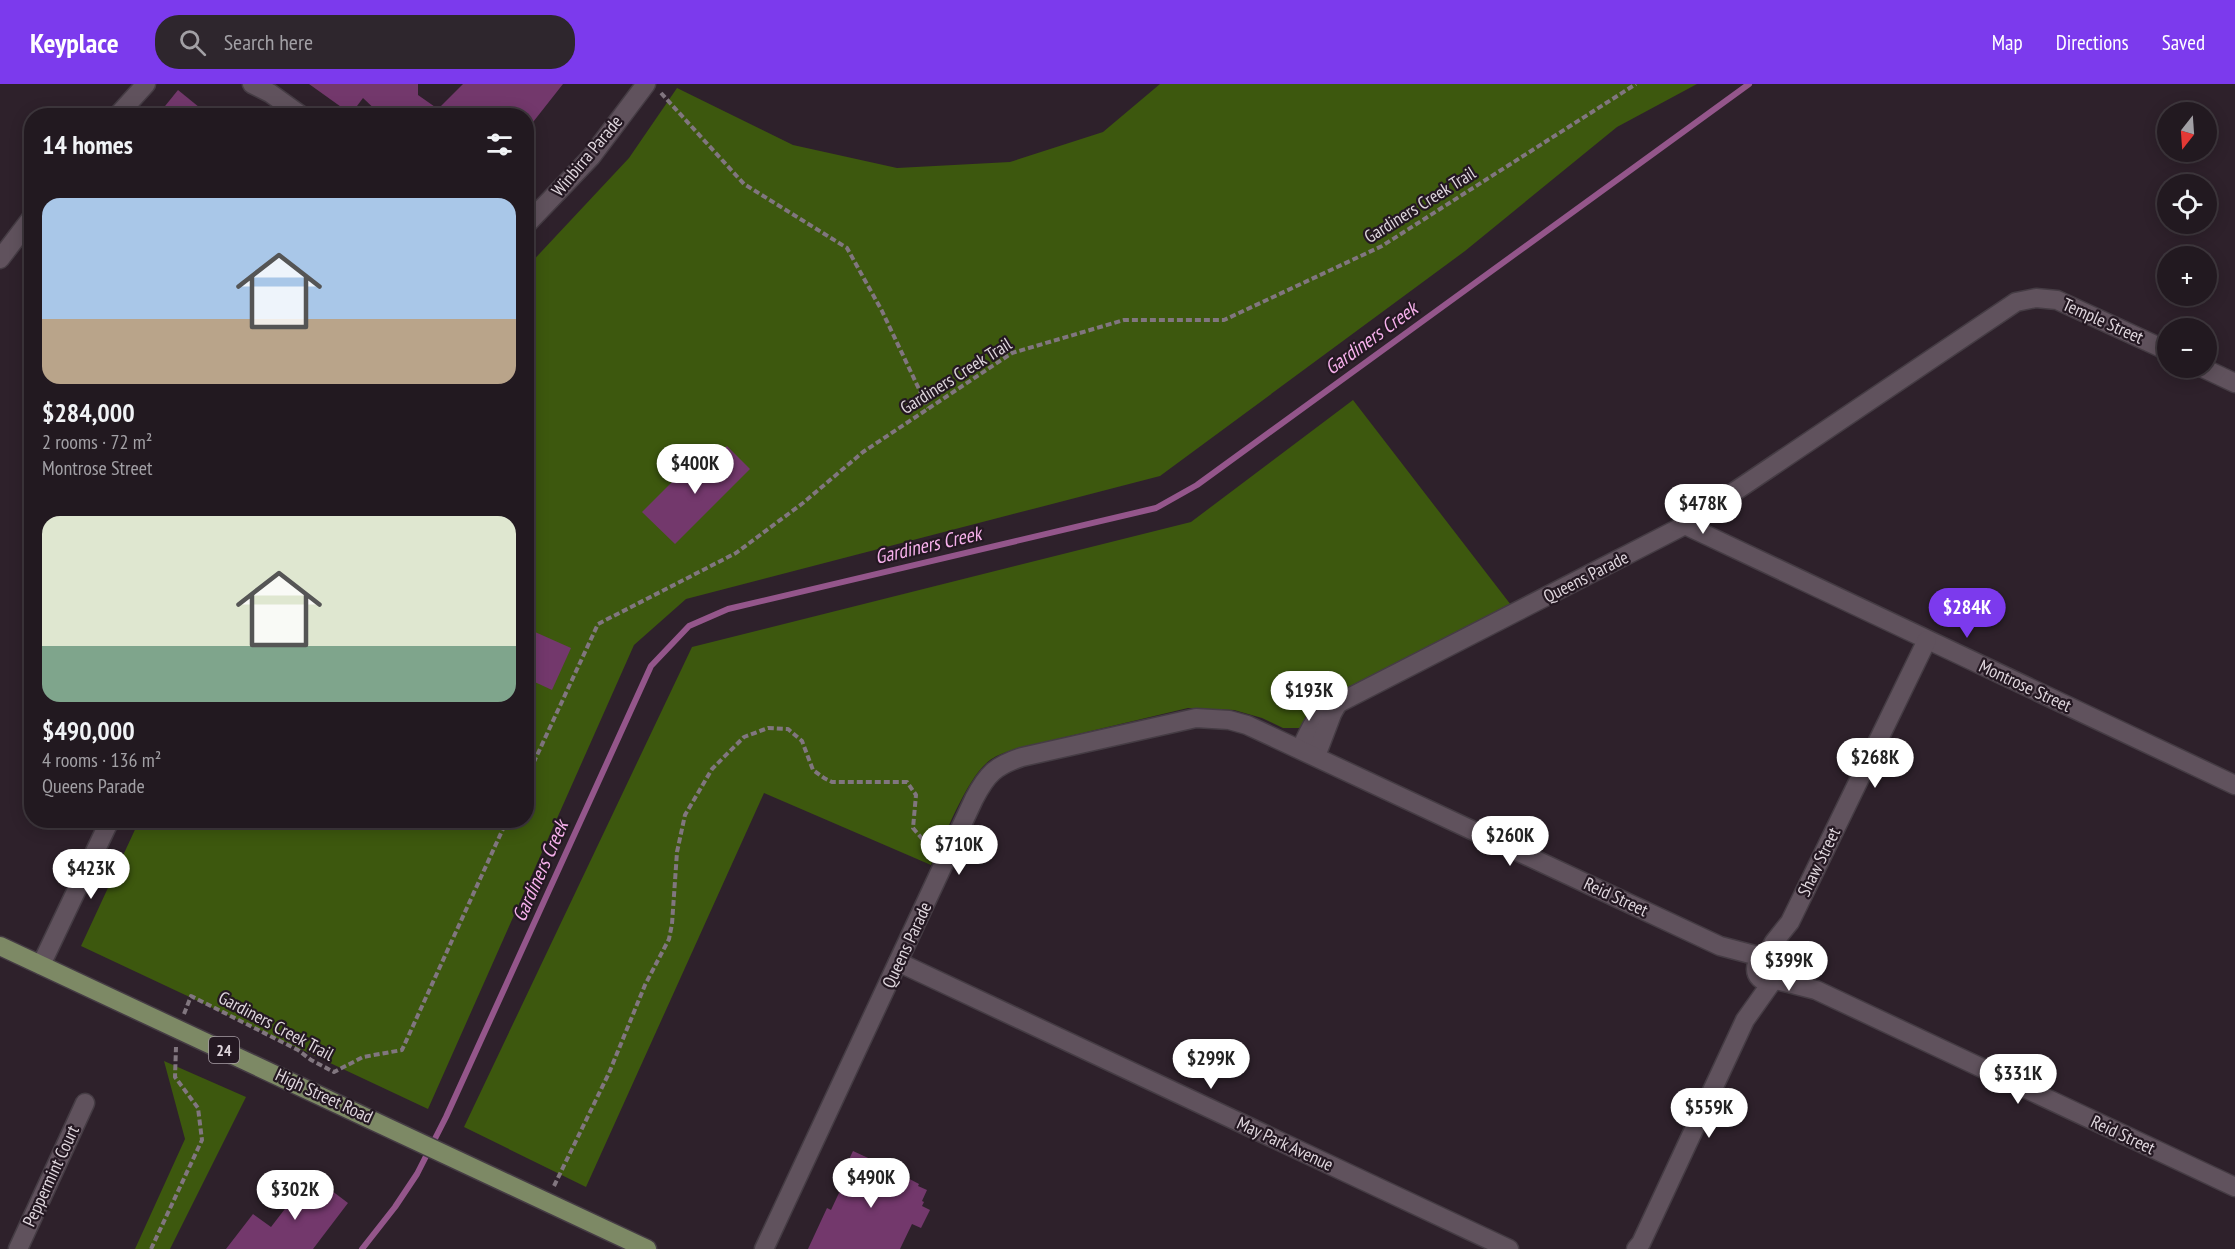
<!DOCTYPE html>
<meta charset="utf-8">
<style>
:root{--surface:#221920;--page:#2e262d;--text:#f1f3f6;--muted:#a2a0a5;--line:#3f383e;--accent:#7c3aed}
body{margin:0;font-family:"PT Sans Narrow",sans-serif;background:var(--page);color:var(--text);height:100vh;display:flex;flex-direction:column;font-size:22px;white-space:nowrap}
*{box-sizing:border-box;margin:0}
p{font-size:20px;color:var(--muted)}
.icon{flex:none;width:33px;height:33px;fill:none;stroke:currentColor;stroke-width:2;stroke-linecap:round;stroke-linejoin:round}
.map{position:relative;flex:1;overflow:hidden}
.details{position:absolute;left:24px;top:24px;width:510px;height:720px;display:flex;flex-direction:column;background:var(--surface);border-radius:24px;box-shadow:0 3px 15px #0003,0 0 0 2px var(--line)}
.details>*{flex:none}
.needle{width:39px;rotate:197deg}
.controls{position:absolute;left:2157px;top:18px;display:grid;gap:12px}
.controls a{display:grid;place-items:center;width:60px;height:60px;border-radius:50%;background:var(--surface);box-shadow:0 3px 15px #0003,0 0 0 2px var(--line);font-size:30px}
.price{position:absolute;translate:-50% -51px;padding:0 14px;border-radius:21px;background:#fff;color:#222;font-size:20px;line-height:39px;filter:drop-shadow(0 2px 3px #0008)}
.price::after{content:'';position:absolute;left:50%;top:36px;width:18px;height:14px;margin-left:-9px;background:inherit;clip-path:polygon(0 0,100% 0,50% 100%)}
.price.current{background:var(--accent);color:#fff}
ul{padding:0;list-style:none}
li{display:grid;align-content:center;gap:12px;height:318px;padding:0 18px}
li span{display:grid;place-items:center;height:186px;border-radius:18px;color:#555}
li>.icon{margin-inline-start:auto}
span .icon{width:108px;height:108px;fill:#fffc;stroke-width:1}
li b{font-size:26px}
h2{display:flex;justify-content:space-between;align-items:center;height:72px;padding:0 18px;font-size:26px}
header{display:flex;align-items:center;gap:36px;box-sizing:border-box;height:84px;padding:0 30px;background:var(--accent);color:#fff}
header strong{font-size:28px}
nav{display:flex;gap:33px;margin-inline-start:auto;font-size:21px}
.search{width:420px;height:54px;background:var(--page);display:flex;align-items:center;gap:15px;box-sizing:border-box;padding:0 21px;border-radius:24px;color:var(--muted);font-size:22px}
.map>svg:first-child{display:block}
</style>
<header>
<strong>Keyplace</strong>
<div class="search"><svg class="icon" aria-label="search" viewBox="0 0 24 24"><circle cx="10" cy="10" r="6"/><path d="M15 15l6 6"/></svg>Search here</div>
<nav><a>Map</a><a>Directions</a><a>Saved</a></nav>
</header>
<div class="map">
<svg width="2235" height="1165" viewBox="0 0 2235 1165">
<rect width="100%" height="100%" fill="#2e212b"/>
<g fill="#3d580e">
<polygon points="1160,0 1697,0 1617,43 1465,167 1160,392 686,515 634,561 428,1025 81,862 139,737 526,736 527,183 629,74 677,4 793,61 897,84 1010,78 1103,48"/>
<path d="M1353 316 1511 521 1299 644H1283L1262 634 1234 626 1188 624 1015 665C1006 668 997 671 990 676 966 694 945 753 931 781L764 709 586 1103 464 1043 692 563 1191 438Z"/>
<polygon points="164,977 246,1013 170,1165 135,1165 185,1055"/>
</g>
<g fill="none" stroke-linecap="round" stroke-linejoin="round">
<polyline stroke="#94568b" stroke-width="6" points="362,1165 395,1123 417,1090 446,1033 651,582 689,542 728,525 1156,424 1197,401 1749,0"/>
</g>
<g fill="#73386c">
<polygon points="309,0 418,0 418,11 438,25 463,0 563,0 526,47 526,32 382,32 363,14 351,30"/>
<polygon points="178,6 210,32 157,32"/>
<polygon points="727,362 750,385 675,460 642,428 689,381 698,391"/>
<polygon points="526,544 571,564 552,606 526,594"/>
<polygon points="853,1067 903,1090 902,1091 919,1100 918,1102 927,1106 922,1117 924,1118 922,1122 930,1126 921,1144 912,1140 900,1165 808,1165 827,1124 831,1126 846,1094 841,1092"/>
<polygon points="311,1091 348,1119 313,1165 226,1165 253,1130 271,1143"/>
</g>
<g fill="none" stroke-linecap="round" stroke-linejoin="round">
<g stroke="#453c44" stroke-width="21">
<g id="minor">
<polyline points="252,0 270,9 302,32"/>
<polyline points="117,32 146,0"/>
<polyline points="526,141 591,73 646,0"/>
<polyline points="0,175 32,133"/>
<polyline points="2203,284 2235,299"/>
<polyline points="1685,441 2235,701"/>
<path d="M1301 664C1310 646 1316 627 1337 620L1685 441 2016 218 2036 214 2057 216 2168 267"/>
<polyline points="1316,672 1332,630 1337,621"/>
<polyline points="1767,871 1774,858 1790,838 1927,556"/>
<circle cx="1769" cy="885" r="13"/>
<polyline points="898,878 1509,1165"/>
<polyline points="41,881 110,736"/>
<polyline points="1776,896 1816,906 2235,1103"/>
<polyline points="18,1165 85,1019"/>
<path d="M764 1165 974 715C987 690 995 682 1022 673L1196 634 1229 636 1247 641 1720 862 1762 873"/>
<polyline points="1636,1165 1641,1159 1745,936 1772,898"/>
</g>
</g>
<g stroke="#453c44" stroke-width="21">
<polyline id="major" points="0,862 647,1165"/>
</g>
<g stroke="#81767f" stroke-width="4" stroke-dasharray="6 3" stroke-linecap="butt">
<polyline points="661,9 744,100 847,164 882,227 928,324"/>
<polyline points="526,695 598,540 736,469 803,419 863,368 1012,269 1124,236 1224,236 1382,162 1636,0"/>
<polyline points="184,930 191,912 298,966 311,976 334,988 363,973 402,966 507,736"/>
<polyline points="554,1102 609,989 645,901 669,855 672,840 677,768 685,731 712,685 744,653 768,644 788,645 802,657 813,686 824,694 832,698 907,698 916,711 913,744 924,757 932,762"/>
<polyline points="151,1165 202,1056 198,1024 175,993 176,963"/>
</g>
<use href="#minor" stroke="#60525d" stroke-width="18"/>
<use href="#major" stroke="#7d8965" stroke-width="18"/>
</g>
<g text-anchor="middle" stroke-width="4.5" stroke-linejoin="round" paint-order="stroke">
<rect fill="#241822" stroke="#a79da5" stroke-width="1.5" x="209" y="953" width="30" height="26" rx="4.5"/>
<g font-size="16" font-weight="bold" fill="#dfd6dd">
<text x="224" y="972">24</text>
</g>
<g font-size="18" fill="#dfd6dd" stroke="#241822">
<text transform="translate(587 72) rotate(-50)" y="6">Winbirra Parade</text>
<text transform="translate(1420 121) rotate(-32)" y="6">Gardiners Creek Trail</text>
<text transform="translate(2103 237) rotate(24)" y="6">Temple Street</text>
<text transform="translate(956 292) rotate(-32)" y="6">Gardiners Creek Trail</text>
<text transform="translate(1586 493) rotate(-27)" y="6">Queens Parade</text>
<text transform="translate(2025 602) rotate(25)" y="6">Montrose Street</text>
<text transform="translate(1819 778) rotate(-64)" y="6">Shaw Street</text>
<text transform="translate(1616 813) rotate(25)" y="6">Reid Street</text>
<text transform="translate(907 861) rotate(-65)" y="6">Queens Parade</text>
<text transform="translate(276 942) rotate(28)" y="6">Gardiners Creek Trail</text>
<text transform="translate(324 1012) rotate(25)" y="6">High Street Road</text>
<text transform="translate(2123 1051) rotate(25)" y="6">Reid Street</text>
<text transform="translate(1285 1060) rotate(25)" y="6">May Park Avenue</text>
<text transform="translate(51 1092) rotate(-65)" y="6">Peppermint Court</text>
</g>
<g font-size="20" font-style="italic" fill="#f6b0eb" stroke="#241822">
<text transform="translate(1371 254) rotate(-36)" y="7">Gardiners Creek</text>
<text transform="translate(928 461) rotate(-13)" y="7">Gardiners Creek</text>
<text transform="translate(540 787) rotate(-66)" y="7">Gardiners Creek</text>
</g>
</g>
</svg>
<div class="controls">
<a><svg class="needle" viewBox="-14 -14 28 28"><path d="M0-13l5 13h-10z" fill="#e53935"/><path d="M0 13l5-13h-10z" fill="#a2a0a5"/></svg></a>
<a><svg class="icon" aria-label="locate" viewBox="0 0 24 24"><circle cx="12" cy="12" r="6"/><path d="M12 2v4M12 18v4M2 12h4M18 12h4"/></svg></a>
<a>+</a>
<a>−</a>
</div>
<b class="price" style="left:695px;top:411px">$400K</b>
<b class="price" style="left:1703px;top:451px">$478K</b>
<b class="price current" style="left:1967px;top:555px">$284K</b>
<b class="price" style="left:1309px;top:638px">$193K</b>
<b class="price" style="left:1875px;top:705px">$268K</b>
<b class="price" style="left:1510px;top:783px">$260K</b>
<b class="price" style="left:959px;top:792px">$710K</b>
<b class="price" style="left:91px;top:816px">$423K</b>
<b class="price" style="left:1789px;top:908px">$399K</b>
<b class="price" style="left:1211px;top:1006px">$299K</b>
<b class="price" style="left:2018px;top:1021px">$331K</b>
<b class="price" style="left:1709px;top:1055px">$559K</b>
<b class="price" style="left:871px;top:1125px">$490K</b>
<b class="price" style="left:295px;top:1137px">$302K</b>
<section class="details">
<h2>14 homes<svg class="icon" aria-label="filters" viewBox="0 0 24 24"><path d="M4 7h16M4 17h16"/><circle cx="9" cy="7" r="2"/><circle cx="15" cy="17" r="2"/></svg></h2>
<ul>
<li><span style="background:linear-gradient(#a9c7e8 65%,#b9a48a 0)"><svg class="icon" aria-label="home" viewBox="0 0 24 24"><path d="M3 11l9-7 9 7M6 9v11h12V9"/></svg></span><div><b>$284,000</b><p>2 rooms · 72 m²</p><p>Montrose Street</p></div></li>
<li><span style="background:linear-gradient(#dfe7d0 70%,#7fa58c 0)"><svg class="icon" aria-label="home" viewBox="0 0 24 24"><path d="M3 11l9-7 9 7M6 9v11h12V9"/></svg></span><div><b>$490,000</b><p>4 rooms · 136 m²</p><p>Queens Parade</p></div></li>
</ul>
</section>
</div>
